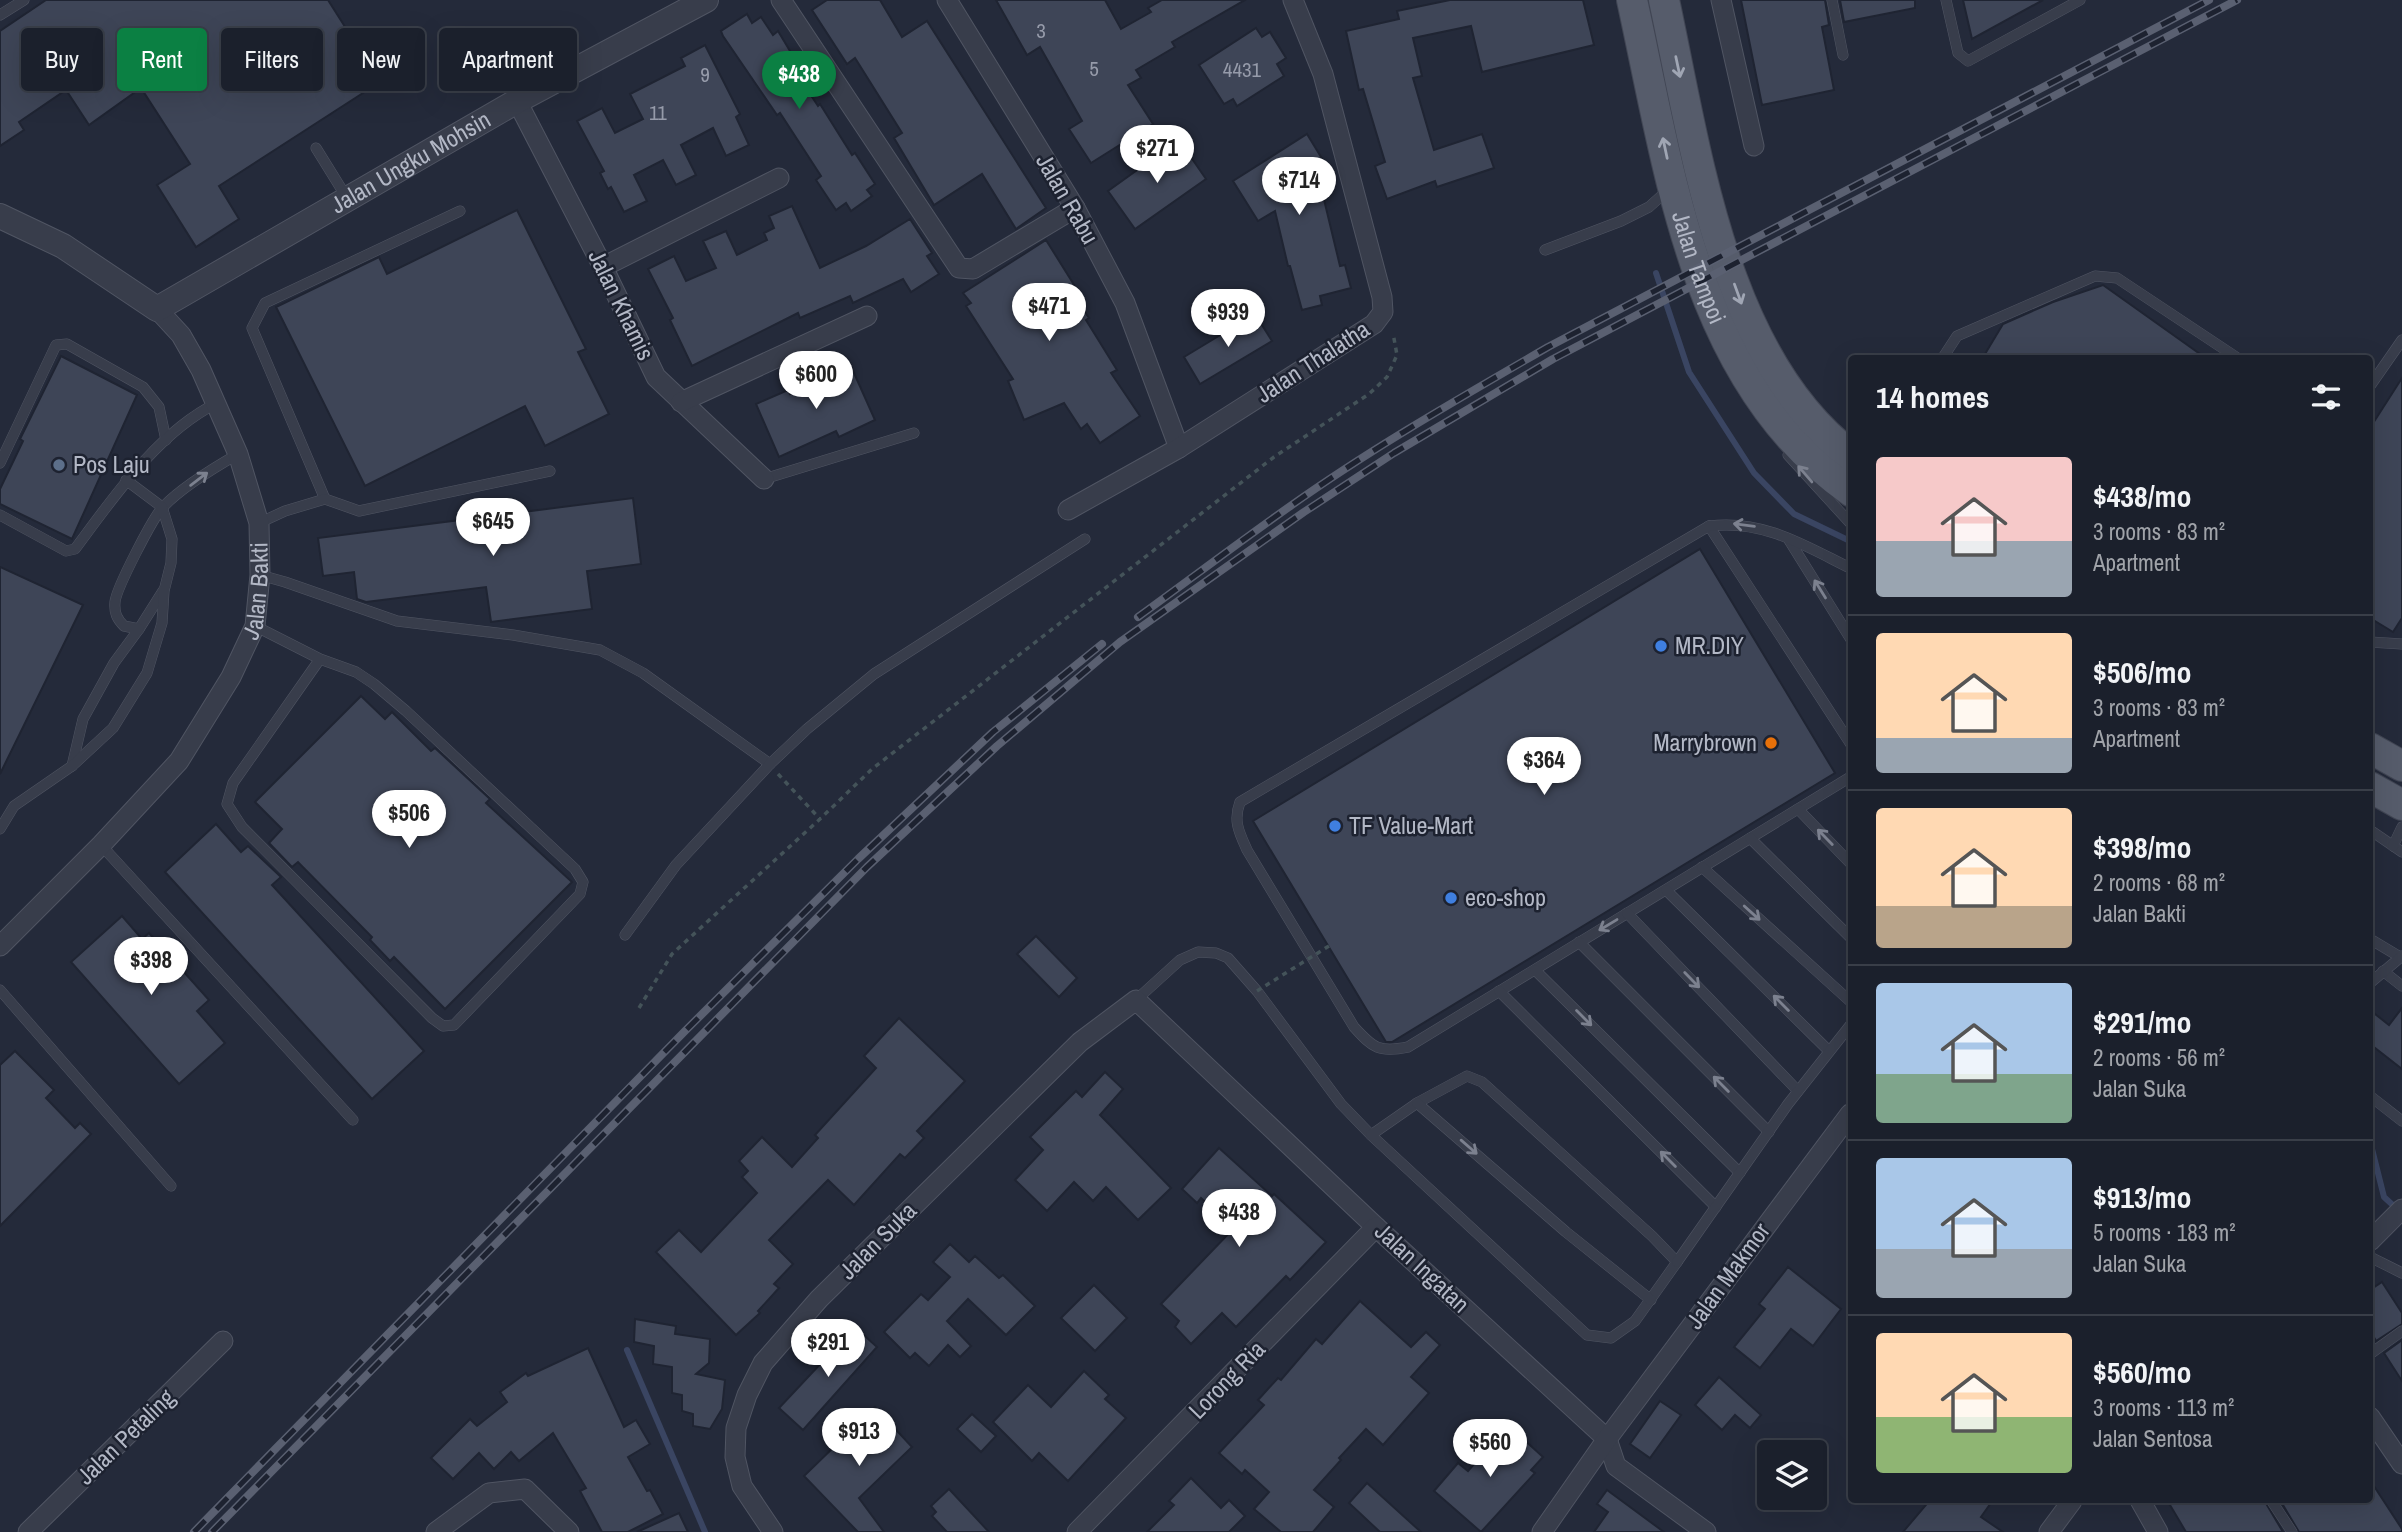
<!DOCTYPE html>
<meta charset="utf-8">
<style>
:root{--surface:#1b202c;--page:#242834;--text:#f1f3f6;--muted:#a0a3a9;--line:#393e48;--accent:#0b8043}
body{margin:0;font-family:"Archivo Narrow",sans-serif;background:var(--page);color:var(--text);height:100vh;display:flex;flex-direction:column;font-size:26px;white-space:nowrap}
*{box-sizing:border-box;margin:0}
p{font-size:23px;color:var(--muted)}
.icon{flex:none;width:38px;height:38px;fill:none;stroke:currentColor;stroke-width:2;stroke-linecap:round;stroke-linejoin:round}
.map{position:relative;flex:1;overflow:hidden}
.sheet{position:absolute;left:1848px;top:355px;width:525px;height:1148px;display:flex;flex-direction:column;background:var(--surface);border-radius:7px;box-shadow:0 7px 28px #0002,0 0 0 2px var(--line)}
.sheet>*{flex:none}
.banner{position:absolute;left:21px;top:28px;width:665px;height:63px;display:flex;gap:14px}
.tools{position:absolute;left:1757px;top:1440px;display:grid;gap:14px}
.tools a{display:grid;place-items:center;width:70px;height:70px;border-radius:7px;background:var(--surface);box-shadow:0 7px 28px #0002,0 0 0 2px var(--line);font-size:35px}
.price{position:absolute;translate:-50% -60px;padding:0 16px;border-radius:24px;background:#fff;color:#222;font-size:23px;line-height:46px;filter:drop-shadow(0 2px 4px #0008)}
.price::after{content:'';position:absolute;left:50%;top:42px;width:21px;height:16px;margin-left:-10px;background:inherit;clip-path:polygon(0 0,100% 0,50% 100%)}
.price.selected{background:var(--accent);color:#fff}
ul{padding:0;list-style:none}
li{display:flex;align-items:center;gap:21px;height:175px;padding:0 28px}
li+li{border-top:2px solid var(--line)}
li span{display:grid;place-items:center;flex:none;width:196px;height:140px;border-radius:7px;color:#555}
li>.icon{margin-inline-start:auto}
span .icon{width:84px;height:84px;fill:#fffc;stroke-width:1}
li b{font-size:30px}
h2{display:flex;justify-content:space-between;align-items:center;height:84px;padding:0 28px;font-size:30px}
.chip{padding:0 24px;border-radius:7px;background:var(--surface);box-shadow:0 7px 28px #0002,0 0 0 2px var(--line);font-size:24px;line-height:63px}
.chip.selected{background:var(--accent);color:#fff}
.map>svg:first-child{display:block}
</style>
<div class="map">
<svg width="2402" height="1532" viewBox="0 0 2402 1532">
<rect width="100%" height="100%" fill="#242a3a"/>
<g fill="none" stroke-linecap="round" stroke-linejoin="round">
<g stroke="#3a4562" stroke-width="6">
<polyline points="1656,273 1689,372 1754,473 1794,514 1852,542"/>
<polyline points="2370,1141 2384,1197 2396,1208"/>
<polyline points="627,1350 705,1532"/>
</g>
</g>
<g fill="#3e4557" stroke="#1f2432" stroke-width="2">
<polygon points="46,0 328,0 380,82 219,186 239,219 196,247 157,185 190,164 141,88 89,125 66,90 19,122 24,130 0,146 0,31"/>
<polygon points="827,0 880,0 902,37 927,21 1046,208 1016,229 982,174 934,205 894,138 902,133 855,58 847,64 812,10"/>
<polygon points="996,0 1105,0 1121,29 1151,12 1148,8 1162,0 1245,0 1172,42 1175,47 1136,70 1141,78 1128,85 1153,124 1091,163 1069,129 1082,121 1040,47 1027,55"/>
<polygon points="1450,0 1583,0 1594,45 1482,72 1471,26 1413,38 1422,76 1413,78 1434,150 1482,134 1494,168 1437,187 1435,181 1387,199 1375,166 1385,162 1363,89 1359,90 1346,31 1399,19 1397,11"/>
<polygon points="1741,0 1825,0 1829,25 1822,27 1834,90 1762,105"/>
<polygon points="1840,0 1915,0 1915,8 1844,22"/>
<polygon points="1963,0 2043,0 1972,39"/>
<polygon points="747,14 752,23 761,17 773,35 778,31 802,71 797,74 818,106 820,104 852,155 855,153 875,184 867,190 872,196 851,211 846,203 836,210 816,180 821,176 780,113 777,115 723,36 721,31"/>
<polygon points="1256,28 1262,37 1270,32 1286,58 1277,64 1284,76 1237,106 1233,99 1224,104 1199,65"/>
<polygon points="705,45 740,114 736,117 749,145 726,156 713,128 681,145 696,175 676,185 663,160 634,175 647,201 624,212 611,187 608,189 600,173 604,171 577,121 602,108 615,133 643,119 630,94 685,66 681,58"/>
<polygon points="1307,134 1332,175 1320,183 1340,266 1345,265 1351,288 1320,296 1322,305 1302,310 1290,266 1288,266 1275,211 1258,221 1233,181"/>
<polygon points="1179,140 1206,179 1135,229 1108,191"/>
<polygon points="792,206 820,268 866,246 910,219 932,253 927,256 939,274 911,292 903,279 853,303 850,296 800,318 798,313 692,366 670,320 673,318 648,269 674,256 686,281 716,268 703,241 726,231 737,255 767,240 764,233 774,228 769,216"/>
<polygon points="517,210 586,349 578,352 609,414 545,446 525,406 365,486 276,307 379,257 387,274"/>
<polygon points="1046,240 1081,296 1076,299 1089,318 1086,320 1117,370 1111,373 1140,416 1100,443 1087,424 1081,429 1064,403 1024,420 1008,381 1013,379 966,306 971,303 963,293"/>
<polygon points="2103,285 2207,359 1982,359 2003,324 2053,302"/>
<polygon points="1255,314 1272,341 1200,384 1184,357"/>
<polygon points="61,356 137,395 72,539 0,504 0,489 23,441 20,439"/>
<polygon points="850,364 875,420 839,437 836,431 779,457 756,404 788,390 790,394"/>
<polygon points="2402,378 2402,618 2393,632 2370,618 2370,428"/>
<polygon points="633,498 641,564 587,571 592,609 491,622 486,587 366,602 357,599 354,572 323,576 318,538"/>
<polygon points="1700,549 1835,773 1392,1042 1386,1042 1253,821"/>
<polygon points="0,567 83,605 0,774"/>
<polygon points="361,696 385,719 392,712 431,751 435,748 490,799 486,803 572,882 445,1009 394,957 390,961 370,940 372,937 298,862 292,867 269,843 282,829 255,802"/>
<polygon points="216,824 241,852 248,846 281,877 272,885 424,1051 372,1099 165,872"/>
<polygon points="122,916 142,939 149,933 209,1000 197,1011 225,1043 179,1084 71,962"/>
<polygon points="1036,936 1077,978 1059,997 1017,954"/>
<polygon points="2402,1008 2402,1069 2370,1044 2370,1010 2389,1025"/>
<polygon points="899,1018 965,1081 917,1131 924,1138 905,1158 900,1154 854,1205 828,1180 769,1240 793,1264 774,1284 779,1288 758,1311 760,1313 736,1335 656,1252 679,1230 701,1252 757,1193 742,1177 748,1171 739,1161 762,1137 792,1167 818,1138 815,1135 876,1068 864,1056"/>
<polygon points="15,1051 54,1090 46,1098 75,1128 80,1123 91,1134 0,1226 0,1065"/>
<polygon points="1105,1072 1123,1089 1100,1115 1171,1188 1138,1220 1106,1187 1093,1201 1074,1182 1047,1211 1015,1180 1043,1150 1030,1137 1076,1091 1082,1097"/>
<polygon points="1219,1148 1272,1196 1274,1194 1326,1242 1290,1280 1286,1276 1236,1327 1222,1313 1191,1344 1175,1327 1179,1321 1161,1304 1234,1228 1201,1198 1197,1203 1182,1189"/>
<polygon points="950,1244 969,1262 975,1256 999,1278 1003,1275 1035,1306 1006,1335 968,1299 947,1321 971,1346 960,1357 948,1345 929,1366 915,1353 910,1358 884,1332 921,1294 928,1300 950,1277 933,1262"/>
<polygon points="1788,1267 1841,1309 1813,1346 1791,1329 1760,1368 1734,1347 1765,1309 1759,1304"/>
<polygon points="2382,1282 2402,1313 2402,1324 2376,1341 2370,1330 2370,1290"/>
<polygon points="1094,1285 1127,1318 1095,1351 1061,1318"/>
<polygon points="1360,1301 1411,1347 1426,1332 1440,1345 1411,1377 1429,1393 1383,1445 1366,1429 1339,1458 1341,1460 1314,1490 1334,1507 1313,1532 1281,1532 1254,1509 1269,1492 1245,1470 1242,1474 1219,1453 1264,1405 1258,1400 1278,1378 1281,1380 1316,1339 1322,1344"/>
<polygon points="635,1319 676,1326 675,1334 710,1339 709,1363 696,1374 725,1380 722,1409 710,1429 693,1426 693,1414 682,1411 682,1395 672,1393 672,1367 653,1364 654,1346 634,1342"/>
<polygon points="855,1327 877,1347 803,1430 779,1408"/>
<polygon points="2402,1340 2402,1381 2384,1353"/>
<polygon points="588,1348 624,1427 636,1420 650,1444 628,1457 647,1491 650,1490 663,1514 628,1532 602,1532 580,1491 586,1488 553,1433 519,1461 511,1452 494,1469 479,1453 453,1479 431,1458 470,1419 477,1426 507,1402 500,1392 526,1373 528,1376"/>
<polygon points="1084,1371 1109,1395 1105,1399 1126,1418 1068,1481 1039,1453 1032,1461 993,1422 1028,1385 1051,1407"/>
<polygon points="1719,1377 1761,1415 1750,1428 1735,1415 1722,1430 1695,1405"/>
<polygon points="1660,1401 1681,1415 1650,1458 1630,1444"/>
<polygon points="875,1407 912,1447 859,1498 884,1532 858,1532 804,1476"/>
<polygon points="972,1414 996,1436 981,1452 957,1429"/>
<polygon points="1508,1425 1543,1457 1531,1470 1535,1473 1481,1532 1434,1491 1458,1463 1468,1471"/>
<polygon points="1191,1478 1221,1508 1229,1500 1245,1516 1229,1532 1147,1532 1174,1505 1169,1501"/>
<polygon points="2370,1480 2402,1529 2402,1532 2299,1532 2280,1500 2370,1500"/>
<polygon points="1367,1483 1421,1532 1380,1532 1349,1503"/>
<polygon points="949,1489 989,1532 947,1532 932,1516 936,1512 931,1506"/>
<polygon points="1607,1490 1664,1532 1594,1532 1608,1512 1597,1504"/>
<polygon points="1930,1500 1993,1500 1981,1517 2003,1532 1903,1532"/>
<polygon points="2167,1500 2264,1500 2283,1532 2186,1532"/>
<polygon points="679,1513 688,1532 637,1532"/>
</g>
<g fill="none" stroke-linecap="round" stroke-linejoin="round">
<g stroke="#505563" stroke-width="11">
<g id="service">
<polyline points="1832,0 1843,55"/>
<polyline points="1946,0 1958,53 1968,61 2080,0"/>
<polyline points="0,15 24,0"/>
<polyline points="316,148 347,198"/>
<polyline points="1545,250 1621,221 1649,207 1669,189"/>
<polyline points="1942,359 1957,336 2095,276 2117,278 2239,359"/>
<polyline points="2370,386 2402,340"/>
<polyline points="1788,455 1852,525"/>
<polyline points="0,463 56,345 67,344 143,387 159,407 166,440"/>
<polyline points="764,479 914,433"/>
<polyline points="325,499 252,328 265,303 460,211"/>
<path d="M0 515 66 551 75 549C113 498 158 432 217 403"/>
<polyline points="259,523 285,511 325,499 359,511 550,471"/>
<polyline points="1709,526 1852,746"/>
<polyline points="1789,540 1852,641"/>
<path d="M1852 569C1805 546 1764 519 1709 526L1240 802C1233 821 1239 832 1247 850L1354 1027C1373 1048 1379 1053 1408 1047L1852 776"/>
<polyline points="260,575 285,582 397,621 513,635 600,650 643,673 770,764"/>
<polyline points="255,626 320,659 356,672 374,684 406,711 575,869 583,882 580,894 454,1025 443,1026 432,1018 242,827 227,804 233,783 320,659"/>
<polyline points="139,629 163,591"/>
<polyline points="2370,642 2402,644"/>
<path d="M72 766 83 719 114 663 139 629 124 626C117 619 114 613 115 602 116 589 153 517 163 507 180 489 217 466 238 454"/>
<polyline points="1798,809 1852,865"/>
<polyline points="0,829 14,806 72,766 113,728 147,673 162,623 164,591 171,563 172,539 162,507 126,480"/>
<polyline points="2370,830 2402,852"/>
<polyline points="1750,838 1852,939"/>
<polyline points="101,845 353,1120"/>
<polyline points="2393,846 2402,827"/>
<polyline points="1702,867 1852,1003"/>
<polyline points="1666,890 1829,1051"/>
<polyline points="1627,913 1798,1091"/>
<polyline points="625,935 676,865 770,764 807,729 874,674 1085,539"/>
<polyline points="2370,939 2400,957"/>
<polyline points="1579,942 1769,1132"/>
<polyline points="1535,970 1740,1173"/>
<polyline points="2383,971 2402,986"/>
<polyline points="2370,983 2402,956"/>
<polyline points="0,990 171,1186"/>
<polyline points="1499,991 1716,1207"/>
<polyline points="1136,1000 1180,960 1198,952 1216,953 1228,958 1257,991 1341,1104 1371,1135"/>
<polygon points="1467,1076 1482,1082 1652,1236 1677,1262 1635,1321 1611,1338 1587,1335 1371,1135 1417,1103"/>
<polyline points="2370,1096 2402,1121"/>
<polyline points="1417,1103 1566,1232 1651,1300"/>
<polyline points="2370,1257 2402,1273"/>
<polyline points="1677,1262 1788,1104 1852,1023"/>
<polyline points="2370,1354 2402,1331"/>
<polyline points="2271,1500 2292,1532"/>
</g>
</g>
<g stroke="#505563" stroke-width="21">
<g id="minor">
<polyline points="781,0 959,268 973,269 1075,208"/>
<polyline points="947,0 1075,208 1125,303 1179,448"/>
<polyline points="1721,0 1754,146"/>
<polyline points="517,101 603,267 656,377 764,479"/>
<polyline points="603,267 779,178"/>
<polyline points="681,402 867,316"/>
<polyline points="1068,510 1179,448 1374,324 1383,312 1382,297 1323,74 1293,0"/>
<path id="s1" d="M0 946 101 845 179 761 231 677 255 626 260 575 259 523 238 454 201 370 181 335 157 309"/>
<polyline points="2370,1241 2402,1209"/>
<polyline points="2370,1417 2402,1464"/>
<polyline points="2140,1500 2158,1532"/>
<polyline points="28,1532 223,1341"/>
<polyline points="436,1532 489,1493 525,1489 569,1532"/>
<polyline points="773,1532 742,1486 735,1457 736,1428 747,1395 763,1363 819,1299 1080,1042 1136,1000 1376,1227 1607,1439 1616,1466 1706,1532"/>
<polyline points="1077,1532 1376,1227"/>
<polyline points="1542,1532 1607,1439 1850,1114"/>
<polyline points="2049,1532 2072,1501"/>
</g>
</g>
<g stroke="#505563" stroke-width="26">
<g id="tertiary">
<path id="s2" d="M0 216 63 246 157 309 517 101 706 0"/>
</g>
</g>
<g stroke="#414654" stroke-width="32">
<g id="primary">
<path id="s3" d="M1632 0C1670 172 1695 383 1852 492"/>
<path d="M1664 0C1696 148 1722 359 1852 456"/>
<polyline points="2370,748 2402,766"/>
<polyline points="2370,787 2402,805"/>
</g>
</g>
<g stroke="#445359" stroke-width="3.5" stroke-dasharray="5 5" stroke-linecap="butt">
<polyline points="778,774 820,819"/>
<polyline points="639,1008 672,954 820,819 872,769 1274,457 1369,394 1387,377 1397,355 1393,333"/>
</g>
<use href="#service" stroke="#383d4b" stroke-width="10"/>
<use href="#minor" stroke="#383d4b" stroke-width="19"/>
<use href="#tertiary" stroke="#383d4b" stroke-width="24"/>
<use href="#primary" stroke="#565c6b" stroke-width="30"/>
<g stroke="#5a6071" stroke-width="8">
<g id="rail">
<path d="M1138 617C1189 580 1238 543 1289 507 1372 448 1460 398 1548 347L2209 0"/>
<polyline points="194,1532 686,1030 858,859 993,732 1102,644"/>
<polyline points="212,1532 867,867 997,746 1120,642 1304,512 1394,453 1553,359 2237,0"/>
</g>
</g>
<use href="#rail" stroke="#1d2230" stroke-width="5" stroke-dasharray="16" stroke-linecap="butt"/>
<polyline stroke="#445359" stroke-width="3.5" stroke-dasharray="5 5" stroke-linecap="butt" points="1257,991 1329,946"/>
</g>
<defs><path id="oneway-shaft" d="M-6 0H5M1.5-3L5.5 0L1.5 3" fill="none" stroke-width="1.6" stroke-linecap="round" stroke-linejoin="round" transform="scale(1.75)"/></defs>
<g stroke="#a0a6b4">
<use href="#oneway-shaft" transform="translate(1678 67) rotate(78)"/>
<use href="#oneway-shaft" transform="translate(1665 148) rotate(-102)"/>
<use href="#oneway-shaft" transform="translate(1738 294) rotate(70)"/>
</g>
<g stroke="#7c818f">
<use href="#oneway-shaft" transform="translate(1805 474) rotate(-131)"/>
<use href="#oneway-shaft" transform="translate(199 479) rotate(-37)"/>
<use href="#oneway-shaft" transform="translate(1744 525) rotate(-173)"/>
<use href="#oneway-shaft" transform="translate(1820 589) rotate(-122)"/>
<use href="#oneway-shaft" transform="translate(1825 837) rotate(-134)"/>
<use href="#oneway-shaft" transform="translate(1752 913) rotate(42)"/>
<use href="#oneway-shaft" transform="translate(1608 925) rotate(149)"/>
<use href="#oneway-shaft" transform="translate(1692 980) rotate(46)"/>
<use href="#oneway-shaft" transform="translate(1781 1003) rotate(-135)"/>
<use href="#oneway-shaft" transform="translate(1584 1018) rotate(45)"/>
<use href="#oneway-shaft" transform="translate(1721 1084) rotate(-135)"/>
<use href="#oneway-shaft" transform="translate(1469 1147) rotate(41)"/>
<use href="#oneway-shaft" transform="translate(1668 1159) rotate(-135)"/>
</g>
<circle fill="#5c6f8a" stroke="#1d2230" stroke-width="2.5" cx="59" cy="465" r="7"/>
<g fill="#3f7fe0" stroke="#1d2230" stroke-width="2.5">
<circle cx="1661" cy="646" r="7"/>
<circle cx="1335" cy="826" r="7"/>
<circle cx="1451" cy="898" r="7"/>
</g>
<circle fill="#e8710a" stroke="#1d2230" stroke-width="2.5" cx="1771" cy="743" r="7"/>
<g text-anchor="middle" stroke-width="5" stroke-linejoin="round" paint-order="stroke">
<g font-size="21" fill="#969baa">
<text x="1041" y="38">3</text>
<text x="1094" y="76">5</text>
<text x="1242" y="77">4431</text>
<text x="705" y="82">9</text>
<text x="658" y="120">11</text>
</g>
<g font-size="24" fill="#b3b8c6" stroke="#1d2230">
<text dy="8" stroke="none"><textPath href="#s2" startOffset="476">Jalan Ungku Mohsin</textPath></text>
<text transform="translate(1067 199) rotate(60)" y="8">Jalan Rabu</text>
<text dy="8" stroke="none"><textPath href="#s3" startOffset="276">Jalan Tampoi</textPath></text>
<text transform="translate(621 305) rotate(64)" y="8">Jalan Khamis</text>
<text transform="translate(1313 362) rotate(-33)" y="8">Jalan Thalatha</text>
<text dy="8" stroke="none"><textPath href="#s1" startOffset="448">Jalan Bakti</textPath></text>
<text transform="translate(878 1241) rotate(-45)" y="8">Jalan Suka</text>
<text transform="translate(1422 1268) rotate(43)" y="8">Jalan Ingatan</text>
<text transform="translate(1728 1276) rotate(-54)" y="8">Jalan Makmor</text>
<text transform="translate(1227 1380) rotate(-46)" y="8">Lorong Ria</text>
<text transform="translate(126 1437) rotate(-44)" y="8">Jalan Petaling</text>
</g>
<g font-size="24" fill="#b3b8c6" stroke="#1d2230" text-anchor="start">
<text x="73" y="473">Pos Laju</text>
<text x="1675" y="654">MR.DIY</text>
<text x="1757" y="751" text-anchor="end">Marrybrown</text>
<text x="1349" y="834">TF Value-Mart</text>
<text x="1465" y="906">eco-shop</text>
</g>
</g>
</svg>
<div class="tools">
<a><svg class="icon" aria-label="layers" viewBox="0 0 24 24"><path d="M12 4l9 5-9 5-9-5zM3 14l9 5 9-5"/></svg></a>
</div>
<b class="price selected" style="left:799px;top:111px">$438</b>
<b class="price" style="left:1157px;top:185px">$271</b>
<b class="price" style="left:1299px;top:217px">$714</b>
<b class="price" style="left:1049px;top:343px">$471</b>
<b class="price" style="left:1228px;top:349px">$939</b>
<b class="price" style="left:816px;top:411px">$600</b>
<b class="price" style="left:493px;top:558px">$645</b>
<b class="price" style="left:1544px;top:797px">$364</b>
<b class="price" style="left:409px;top:850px">$506</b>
<b class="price" style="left:151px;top:997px">$398</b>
<b class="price" style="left:1239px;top:1249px">$438</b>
<b class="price" style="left:828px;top:1379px">$291</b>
<b class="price" style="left:859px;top:1468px">$913</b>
<b class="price" style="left:1490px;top:1479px">$560</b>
<div class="banner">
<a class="chip">Buy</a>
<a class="chip selected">Rent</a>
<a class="chip">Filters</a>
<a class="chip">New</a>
<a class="chip">Apartment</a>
</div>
<section class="sheet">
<h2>14 homes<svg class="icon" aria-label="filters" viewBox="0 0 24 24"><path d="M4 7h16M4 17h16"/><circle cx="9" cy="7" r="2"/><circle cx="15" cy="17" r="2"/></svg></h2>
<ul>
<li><span style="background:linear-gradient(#f6c9c9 60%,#9aa5b1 0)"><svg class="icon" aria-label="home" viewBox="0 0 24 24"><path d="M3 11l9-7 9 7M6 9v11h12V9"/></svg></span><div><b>$438/mo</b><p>3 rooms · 83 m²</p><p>Apartment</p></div></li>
<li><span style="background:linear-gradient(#ffd9b3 75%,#9aa5b1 0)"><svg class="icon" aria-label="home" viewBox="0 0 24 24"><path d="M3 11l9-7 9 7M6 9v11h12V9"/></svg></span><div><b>$506/mo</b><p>3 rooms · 83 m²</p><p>Apartment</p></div></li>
<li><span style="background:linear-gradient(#ffd9b3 70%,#b9a48a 0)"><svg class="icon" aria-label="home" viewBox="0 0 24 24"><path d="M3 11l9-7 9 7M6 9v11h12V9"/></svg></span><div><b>$398/mo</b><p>2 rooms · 68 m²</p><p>Jalan Bakti</p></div></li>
<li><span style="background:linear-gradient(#a9c7e8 65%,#7fa58c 0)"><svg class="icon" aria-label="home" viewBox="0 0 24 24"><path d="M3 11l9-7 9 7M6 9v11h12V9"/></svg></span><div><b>$291/mo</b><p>2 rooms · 56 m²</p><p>Jalan Suka</p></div></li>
<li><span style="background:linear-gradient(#a9c7e8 65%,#9aa5b1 0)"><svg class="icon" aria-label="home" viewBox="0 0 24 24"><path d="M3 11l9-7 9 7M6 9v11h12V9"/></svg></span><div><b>$913/mo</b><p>5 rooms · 183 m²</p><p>Jalan Suka</p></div></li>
<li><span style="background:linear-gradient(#ffd9b3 60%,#8fb573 0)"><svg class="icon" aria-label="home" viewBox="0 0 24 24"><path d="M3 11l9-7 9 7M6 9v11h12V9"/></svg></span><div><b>$560/mo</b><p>3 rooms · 113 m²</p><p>Jalan Sentosa</p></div></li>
</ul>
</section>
</div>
